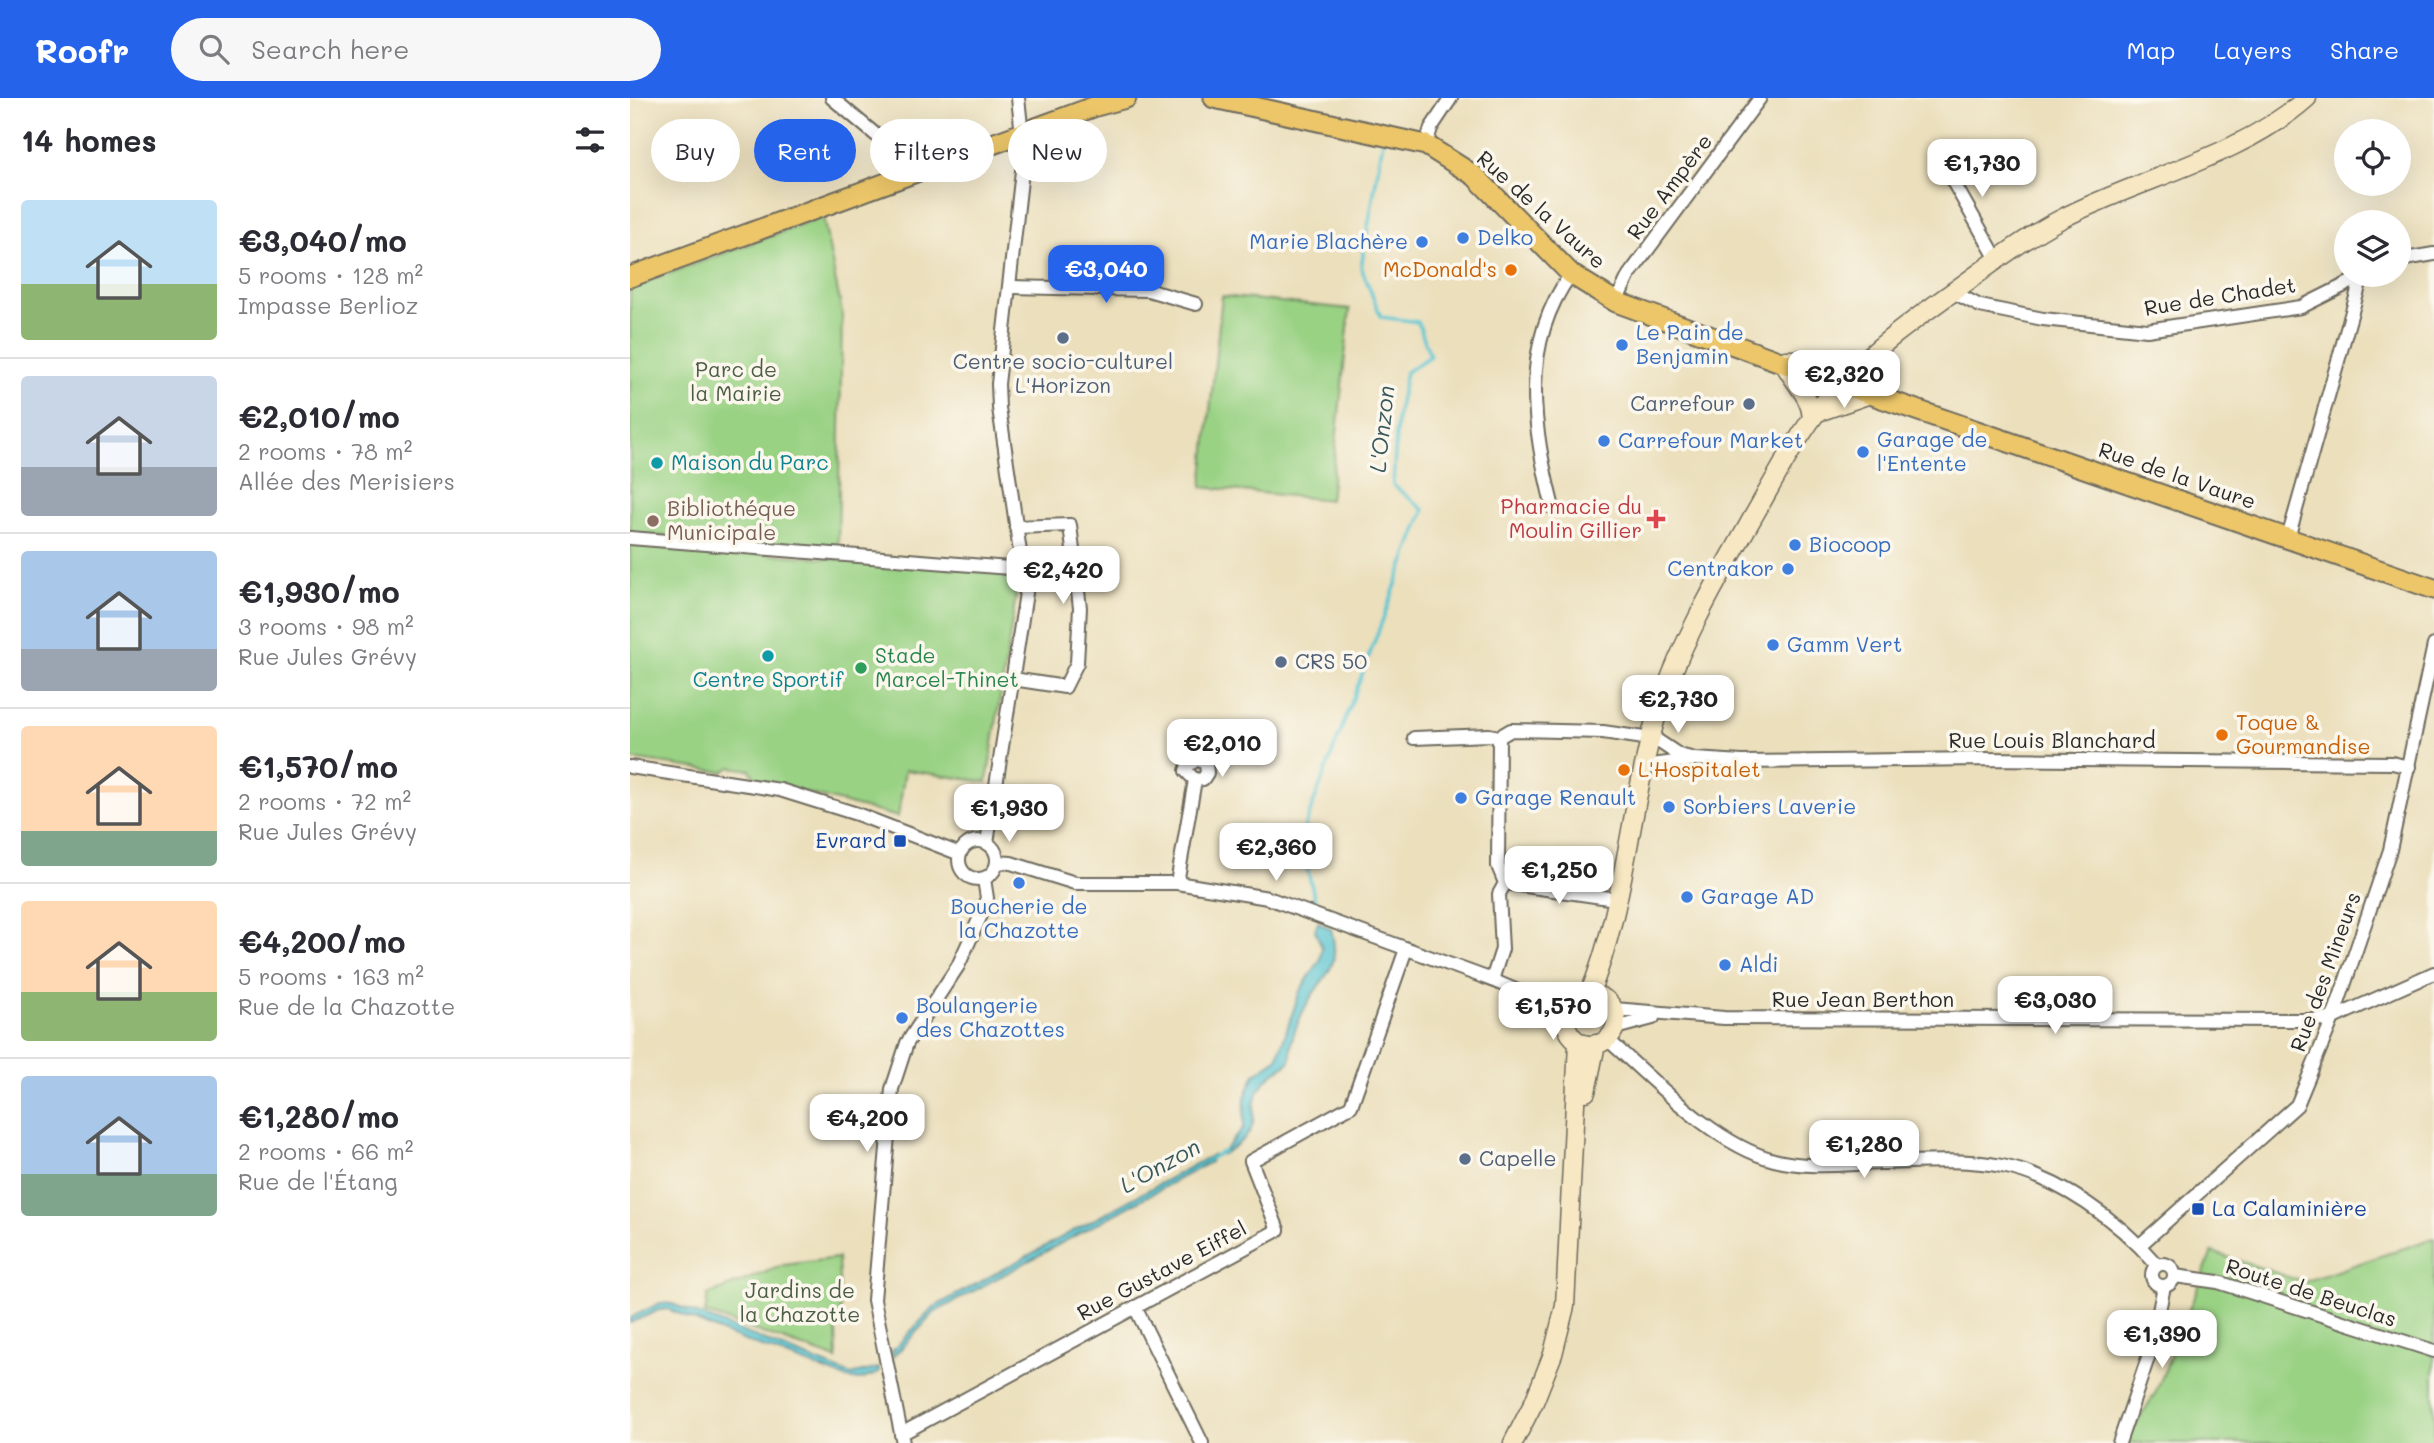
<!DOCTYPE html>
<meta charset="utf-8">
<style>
:root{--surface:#fff;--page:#f7f7f7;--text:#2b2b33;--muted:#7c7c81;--line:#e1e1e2;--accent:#2563eb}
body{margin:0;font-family:Mali,sans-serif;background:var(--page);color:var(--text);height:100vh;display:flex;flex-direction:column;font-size:26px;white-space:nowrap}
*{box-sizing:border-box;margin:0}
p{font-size:23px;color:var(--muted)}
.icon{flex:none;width:38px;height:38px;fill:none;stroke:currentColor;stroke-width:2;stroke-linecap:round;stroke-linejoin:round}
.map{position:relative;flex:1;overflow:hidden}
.sheet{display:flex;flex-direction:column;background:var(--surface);width:630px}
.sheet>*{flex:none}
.top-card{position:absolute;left:21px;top:21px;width:665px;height:63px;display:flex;gap:14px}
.fabs{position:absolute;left:1704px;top:21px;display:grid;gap:14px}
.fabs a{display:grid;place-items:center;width:77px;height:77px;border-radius:50%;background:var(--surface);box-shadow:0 7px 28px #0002;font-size:35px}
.price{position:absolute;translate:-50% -60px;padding:0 16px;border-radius:14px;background:#fff;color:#222;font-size:23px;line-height:46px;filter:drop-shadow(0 2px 4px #0008)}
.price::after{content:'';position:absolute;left:50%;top:42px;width:21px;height:16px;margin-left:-10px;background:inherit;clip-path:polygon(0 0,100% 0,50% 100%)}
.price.active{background:var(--accent);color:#fff}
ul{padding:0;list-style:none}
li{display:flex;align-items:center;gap:21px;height:175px;padding:0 21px}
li+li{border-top:2px solid var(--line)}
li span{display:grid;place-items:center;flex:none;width:196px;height:140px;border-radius:7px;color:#555}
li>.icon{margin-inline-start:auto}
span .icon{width:84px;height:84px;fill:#fffc;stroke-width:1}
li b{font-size:30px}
h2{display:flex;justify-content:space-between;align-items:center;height:84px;padding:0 21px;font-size:30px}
.chip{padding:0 24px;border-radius:32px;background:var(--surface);box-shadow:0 7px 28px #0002;font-size:24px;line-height:63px}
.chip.active{background:var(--accent);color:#fff}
header{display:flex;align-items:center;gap:42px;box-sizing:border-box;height:98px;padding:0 35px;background:var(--accent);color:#fff}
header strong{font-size:33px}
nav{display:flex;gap:38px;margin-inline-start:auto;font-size:24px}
.search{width:490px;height:63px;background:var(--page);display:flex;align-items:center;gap:18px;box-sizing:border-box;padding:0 24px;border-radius:38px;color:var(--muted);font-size:26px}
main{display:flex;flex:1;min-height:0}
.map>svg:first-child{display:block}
</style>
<header>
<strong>Roofr</strong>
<div class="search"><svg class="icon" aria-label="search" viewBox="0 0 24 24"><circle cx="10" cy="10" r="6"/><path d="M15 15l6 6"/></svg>Search here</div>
<nav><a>Map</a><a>Layers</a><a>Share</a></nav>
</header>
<main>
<section class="sheet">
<h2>14 homes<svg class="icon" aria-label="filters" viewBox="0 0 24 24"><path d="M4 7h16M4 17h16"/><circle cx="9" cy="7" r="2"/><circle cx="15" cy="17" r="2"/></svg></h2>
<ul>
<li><span style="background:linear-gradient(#bfe0f5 60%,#8fb573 0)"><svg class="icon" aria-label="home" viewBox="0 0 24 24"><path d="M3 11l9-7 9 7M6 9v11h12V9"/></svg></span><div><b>€3,040/mo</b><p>5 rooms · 128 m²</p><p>Impasse Berlioz</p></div></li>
<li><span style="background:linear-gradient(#c9d6e8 65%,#9aa5b1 0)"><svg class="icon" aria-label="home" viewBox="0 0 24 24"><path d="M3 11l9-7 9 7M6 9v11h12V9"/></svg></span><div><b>€2,010/mo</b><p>2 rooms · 78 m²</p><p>Allée des Merisiers</p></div></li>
<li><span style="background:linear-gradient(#a9c7e8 70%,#9aa5b1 0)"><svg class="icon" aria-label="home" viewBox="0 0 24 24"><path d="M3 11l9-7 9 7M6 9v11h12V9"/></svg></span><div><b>€1,930/mo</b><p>3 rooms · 98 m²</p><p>Rue Jules Grévy</p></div></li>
<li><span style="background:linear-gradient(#ffd9b3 75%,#7fa58c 0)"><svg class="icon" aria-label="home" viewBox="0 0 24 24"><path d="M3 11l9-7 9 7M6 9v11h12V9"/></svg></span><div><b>€1,570/mo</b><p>2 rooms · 72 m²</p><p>Rue Jules Grévy</p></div></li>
<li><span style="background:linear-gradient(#ffd9b3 65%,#8fb573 0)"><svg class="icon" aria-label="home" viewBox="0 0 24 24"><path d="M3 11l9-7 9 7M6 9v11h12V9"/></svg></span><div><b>€4,200/mo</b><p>5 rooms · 163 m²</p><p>Rue de la Chazotte</p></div></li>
<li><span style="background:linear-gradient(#a9c7e8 70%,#7fa58c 0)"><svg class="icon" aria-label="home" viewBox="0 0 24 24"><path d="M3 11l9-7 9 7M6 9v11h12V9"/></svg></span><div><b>€1,280/mo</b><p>2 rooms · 66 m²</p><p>Rue de l'Étang</p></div></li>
</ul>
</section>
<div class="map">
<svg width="1804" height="1345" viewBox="0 0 1804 1345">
<rect width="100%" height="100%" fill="#fbf7ec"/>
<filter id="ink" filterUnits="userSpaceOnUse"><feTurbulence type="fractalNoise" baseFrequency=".0143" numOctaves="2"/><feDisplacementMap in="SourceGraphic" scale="14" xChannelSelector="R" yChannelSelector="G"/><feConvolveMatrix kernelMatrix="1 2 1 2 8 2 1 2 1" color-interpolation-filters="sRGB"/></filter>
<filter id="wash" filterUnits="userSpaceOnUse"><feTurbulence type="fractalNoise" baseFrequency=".00686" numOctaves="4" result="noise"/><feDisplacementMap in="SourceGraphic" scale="28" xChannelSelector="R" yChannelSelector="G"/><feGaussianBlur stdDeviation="1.57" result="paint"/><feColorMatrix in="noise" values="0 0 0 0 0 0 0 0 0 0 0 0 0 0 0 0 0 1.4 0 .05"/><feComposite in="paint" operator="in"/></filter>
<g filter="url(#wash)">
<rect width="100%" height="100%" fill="#ebdfbc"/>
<g fill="#9ad284" stroke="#627e58" stroke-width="2">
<polygon points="193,119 212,215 208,450 0,436 0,190"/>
<polygon points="592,198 720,211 700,402 572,389"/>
<polygon points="0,446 382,474 386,497 357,684 275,672 268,719 127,682 120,672 101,669 93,674 0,661"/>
<polygon points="1804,1140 1804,1345 1494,1345 1526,1294 1582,1154 1674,1184"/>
<polygon points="208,1160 211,1224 206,1231 207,1261 75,1215 78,1197 154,1167"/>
</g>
<g fill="#5ac5d2" stroke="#42787e" stroke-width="2">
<path d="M688 824 701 831C712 874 693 875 677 906 671 917 665 930 662 942 660 949 662 956 660 963 652 971 640 976 634 985 609 1018 645 1026 591 1057L614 1029 615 999 625 976 647 961 670 893 690 862 692 850 685 832Z"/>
<polygon points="582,1057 580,1064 305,1214 263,1259 262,1253 304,1209"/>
<polygon points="30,1205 42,1206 221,1277 249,1270 249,1275 230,1282 216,1280 94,1235 38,1211 29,1212 0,1225 0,1220"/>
</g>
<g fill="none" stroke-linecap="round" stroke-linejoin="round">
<g stroke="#5ac5d2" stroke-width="3.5">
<polyline points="686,806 670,741 794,412 763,387 767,320 776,274 800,258 788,224 751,219 731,169 753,43"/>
<polyline points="579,1061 594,1053"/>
</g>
</g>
</g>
<g filter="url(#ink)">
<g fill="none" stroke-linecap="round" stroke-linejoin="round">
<g stroke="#6e6a5e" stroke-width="16">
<g id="street">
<polyline points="202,0 252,42 261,54 268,81"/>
<polyline points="796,47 801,30 821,0"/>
<polyline points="1308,57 1368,163"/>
<polyline points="1769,162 1804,156"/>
<polyline points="379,189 518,192 566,206"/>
<polyline points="1323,194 1350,208 1413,221 1517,232 1671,209 1735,177"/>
<polyline points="986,204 999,177 1130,0"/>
<path d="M923 410C903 330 889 247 941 176"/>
<polyline points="0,440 392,471"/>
<polyline points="1658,440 1732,178"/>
<polyline points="383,581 435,589 447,565 450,510 440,427 386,429"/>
<polyline points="1022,639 1049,657 1065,661 1112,664 1350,661 1762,665 1779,669"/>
<polyline points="784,640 859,637 869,639 881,632 973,634 1021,641"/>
<polyline points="1014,668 1061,662"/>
<polyline points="0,669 150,692 227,716 330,756"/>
<circle cx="348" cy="762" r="19"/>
<polyline points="357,745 396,495 369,310 368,286 394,55 388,0"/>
<polyline points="367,764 381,765 445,785 547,785 638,800 862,882 904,900 936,922"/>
<polyline points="547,785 565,682 573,681 577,675 576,666 568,661 558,667 556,673 565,682"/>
<polyline points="875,785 986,801"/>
<polyline points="862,882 872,851 869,796 875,785 868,768 869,639"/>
<polyline points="908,901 943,904"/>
<polyline points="984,911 1094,920 1683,922 1703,920 1804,875"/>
<polyline points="985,930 1023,920"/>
<path d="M977 941C1024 982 1083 1046 1144 1062 1179 1071 1214 1066 1250 1065 1290 1064 1332 1060 1372 1068 1429 1079 1489 1123 1526 1166"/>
<polyline points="1510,1147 1667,1007 1703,920 1760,752 1804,547"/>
<circle cx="1533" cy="1177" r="11"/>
<polyline points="1545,1178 1588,1184 1804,1253"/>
<polyline points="505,1209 572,1345"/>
<polyline points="271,1336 648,1132 621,1063 721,1008 776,851"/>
<polyline points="273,1345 244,1202 262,991 277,945 328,868 351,817 357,800 354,781"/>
<polyline points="1489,1345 1522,1248 1534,1188"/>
</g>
</g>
<g stroke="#6e6a5e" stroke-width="21">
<g id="secondary">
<polyline points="1155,262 1239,261"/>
<path d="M1154 265C1164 285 1180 297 1182 319"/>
<polyline points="1191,313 1240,296"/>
<circle cx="961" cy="922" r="25"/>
<path d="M959 897C995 810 999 713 1025 623 1047 551 1086 484 1123 419 1149 374 1174 324 1210 286 1243 251 1285 221 1324 193 1358 169 1394 140 1431 121 1511 79 1608 61 1677 0"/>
<polyline points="956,994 966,946"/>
<polyline points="883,1345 904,1304 923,1256 935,1208 948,945"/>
</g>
</g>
<g stroke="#6e6a5e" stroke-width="23">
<g id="primary">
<polyline points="584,0 796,47 845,78 941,176 986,204 1211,286 1804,491"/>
<polyline points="0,179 466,8 496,0"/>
</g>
</g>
<use href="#street" stroke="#fff" stroke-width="12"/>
<use href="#secondary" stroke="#f7e8c3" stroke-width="18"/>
<use href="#primary" stroke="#ecc669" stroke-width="19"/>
</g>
</g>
<g fill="#3f7fe0" stroke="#fbf7ec" stroke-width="2.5">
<circle cx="833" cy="140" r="7"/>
<circle cx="792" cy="144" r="7"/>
<circle cx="992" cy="247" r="7"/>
<circle cx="974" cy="343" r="7"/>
<circle cx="1233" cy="354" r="7"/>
<circle cx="1165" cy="447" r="7"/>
<circle cx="1158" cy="471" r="7"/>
<circle cx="1143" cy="547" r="7"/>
<circle cx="831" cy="700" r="7"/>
<circle cx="1039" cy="709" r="7"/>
<circle cx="389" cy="785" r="7"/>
<circle cx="1057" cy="799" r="7"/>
<circle cx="1095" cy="867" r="7"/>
<circle cx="272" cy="920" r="7"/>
</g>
<g fill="#e8710a" stroke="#fbf7ec" stroke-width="2.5">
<circle cx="881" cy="172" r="7"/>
<circle cx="1592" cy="637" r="7"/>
<circle cx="994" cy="672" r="7"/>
</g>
<g fill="#5c6f8a" stroke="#fbf7ec" stroke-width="2.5">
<circle cx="433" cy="240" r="7"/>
<circle cx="1119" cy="306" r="7"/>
<circle cx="651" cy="564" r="7"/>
<circle cx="835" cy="1061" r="7"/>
</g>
<g fill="#0f9aa8" stroke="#fbf7ec" stroke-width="2.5">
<circle cx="27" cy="365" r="7"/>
<circle cx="138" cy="558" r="7"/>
</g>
<path fill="#e0444e" stroke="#fbf7ec" stroke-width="2.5" d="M1022.5 410.5h7v7h7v7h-7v7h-7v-7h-7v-7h7z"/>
<circle fill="#8d6e63" stroke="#fbf7ec" stroke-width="2.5" cx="23" cy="423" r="7"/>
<circle fill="#2e9e5b" stroke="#fbf7ec" stroke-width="2.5" cx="231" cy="570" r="7"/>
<g fill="#1a4fb4" stroke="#fbf7ec" stroke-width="2.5">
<rect x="263" y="736" width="14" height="14" rx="3.5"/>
<rect x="1561" y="1104" width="14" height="14" rx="3.5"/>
</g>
<g text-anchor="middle" stroke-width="7" stroke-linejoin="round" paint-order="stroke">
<g font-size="21" fill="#2b2b2b" stroke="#fbf7ec">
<text transform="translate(1040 89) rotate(-53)" y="7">Rue Ampère</text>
<text transform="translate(911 112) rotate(42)" y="7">Rue de la Vaure</text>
<text transform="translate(1590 199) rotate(-9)" y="7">Rue de Chadet</text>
<text transform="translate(1547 378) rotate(19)" y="7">Rue de la Vaure</text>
<text x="1422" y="650">Rue Louis Blanchard</text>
<text transform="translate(1696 874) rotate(-70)" y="7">Rue des Mineurs</text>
<text x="1233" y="909">Rue Jean Berthon</text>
<text transform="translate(532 1173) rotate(-28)" y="7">Rue Gustave Eiffel</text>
<text transform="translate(1681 1195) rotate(18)" y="7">Route de Beuclas</text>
</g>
<g font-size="21" fill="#366cbe" stroke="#fbf7ec" text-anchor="start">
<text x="847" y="147">Delko</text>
<text x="778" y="151" text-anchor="end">Marie Blachère</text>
<text x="1006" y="242">Le Pain de<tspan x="1006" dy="24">Benjamin</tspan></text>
<text x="1247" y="349">Garage de<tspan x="1247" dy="24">l'Entente</tspan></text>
<text x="988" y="350">Carrefour Market</text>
<text x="1179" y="454">Biocoop</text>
<text x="1144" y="478" text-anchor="end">Centrakor</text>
<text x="1157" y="554">Gamm Vert</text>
<text x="845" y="707">Garage Renault</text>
<text x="1053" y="716">Sorbiers Laverie</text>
<text x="1071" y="806">Garage AD</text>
<text x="389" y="816" text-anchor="middle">Boucherie de<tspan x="389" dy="24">la Chazotte</tspan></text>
<text x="1109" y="874">Aldi</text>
<text x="286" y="915">Boulangerie<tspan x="286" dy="24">des Chazottes</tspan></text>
</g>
<g font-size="21" fill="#c56008" stroke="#fbf7ec" text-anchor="start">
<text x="867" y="179" text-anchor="end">McDonald's</text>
<text x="1606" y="632">Toque &amp;<tspan x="1606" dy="24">Gourmandise</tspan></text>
<text x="1008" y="679">L'Hospitalet</text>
</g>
<g font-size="21" fill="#4e5e75" stroke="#fbf7ec" text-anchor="start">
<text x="433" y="271" text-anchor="middle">Centre socio-culturel<tspan x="433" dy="24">L'Horizon</tspan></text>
<text x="1105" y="313" text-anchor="end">Carrefour</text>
<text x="665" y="571">CRS 50</text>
<text x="849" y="1068">Capelle</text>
</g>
<g font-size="21" fill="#4c5d46" stroke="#fbf7ec">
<text x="106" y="279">Parc de<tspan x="106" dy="24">la Mairie</tspan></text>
<text x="170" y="1200">Jardins de<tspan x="170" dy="24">la Chazotte</tspan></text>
</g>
<g font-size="21" fill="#0d838f" stroke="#fbf7ec" text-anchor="start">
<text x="41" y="372">Maison du Parc</text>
<text x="138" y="589" text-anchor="middle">Centre Sportif</text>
</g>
<g font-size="21" fill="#be3a42" stroke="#fbf7ec" text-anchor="end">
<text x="1012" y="416">Pharmacie du<tspan x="1012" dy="24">Moulin Gillier</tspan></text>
</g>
<g font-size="21" fill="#785e54" stroke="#fbf7ec" text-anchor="start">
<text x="37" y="418">Bibliothéque<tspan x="37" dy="24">Municipale</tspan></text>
</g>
<g font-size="21" fill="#27864d" stroke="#fbf7ec" text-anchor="start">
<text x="245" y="565">Stade<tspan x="245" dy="24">Marcel-Thinet</tspan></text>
</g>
<g font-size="21" fill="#164399" stroke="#fbf7ec" text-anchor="end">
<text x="256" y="750">Evrard</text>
<text x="1582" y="1118" text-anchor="start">La Calaminière</text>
</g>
<g font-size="23" font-style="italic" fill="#39595d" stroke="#fbf7ec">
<text transform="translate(752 331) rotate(-84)" y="8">L'Onzon</text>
<text transform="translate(530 1068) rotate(-29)" y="8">L'Onzon</text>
</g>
</g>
</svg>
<div class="fabs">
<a><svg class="icon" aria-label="locate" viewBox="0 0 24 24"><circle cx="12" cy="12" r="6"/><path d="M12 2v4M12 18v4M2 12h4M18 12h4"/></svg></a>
<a><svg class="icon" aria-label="layers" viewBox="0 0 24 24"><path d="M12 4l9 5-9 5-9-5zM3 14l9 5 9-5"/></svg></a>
</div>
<b class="price" style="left:1352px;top:101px">€1,730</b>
<b class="price active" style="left:476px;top:207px">€3,040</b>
<b class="price" style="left:1214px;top:312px">€2,320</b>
<b class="price" style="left:433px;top:508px">€2,420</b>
<b class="price" style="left:1048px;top:637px">€2,730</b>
<b class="price" style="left:592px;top:681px">€2,010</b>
<b class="price" style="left:379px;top:746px">€1,930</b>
<b class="price" style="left:646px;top:785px">€2,360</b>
<b class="price" style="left:929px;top:808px">€1,250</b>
<b class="price" style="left:1425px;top:938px">€3,030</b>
<b class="price" style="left:923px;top:944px">€1,570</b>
<b class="price" style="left:237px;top:1056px">€4,200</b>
<b class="price" style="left:1234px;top:1082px">€1,280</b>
<b class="price" style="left:1532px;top:1272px">€1,390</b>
<div class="top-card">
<a class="chip">Buy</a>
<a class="chip active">Rent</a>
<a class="chip">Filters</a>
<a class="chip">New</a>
</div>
</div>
</main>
